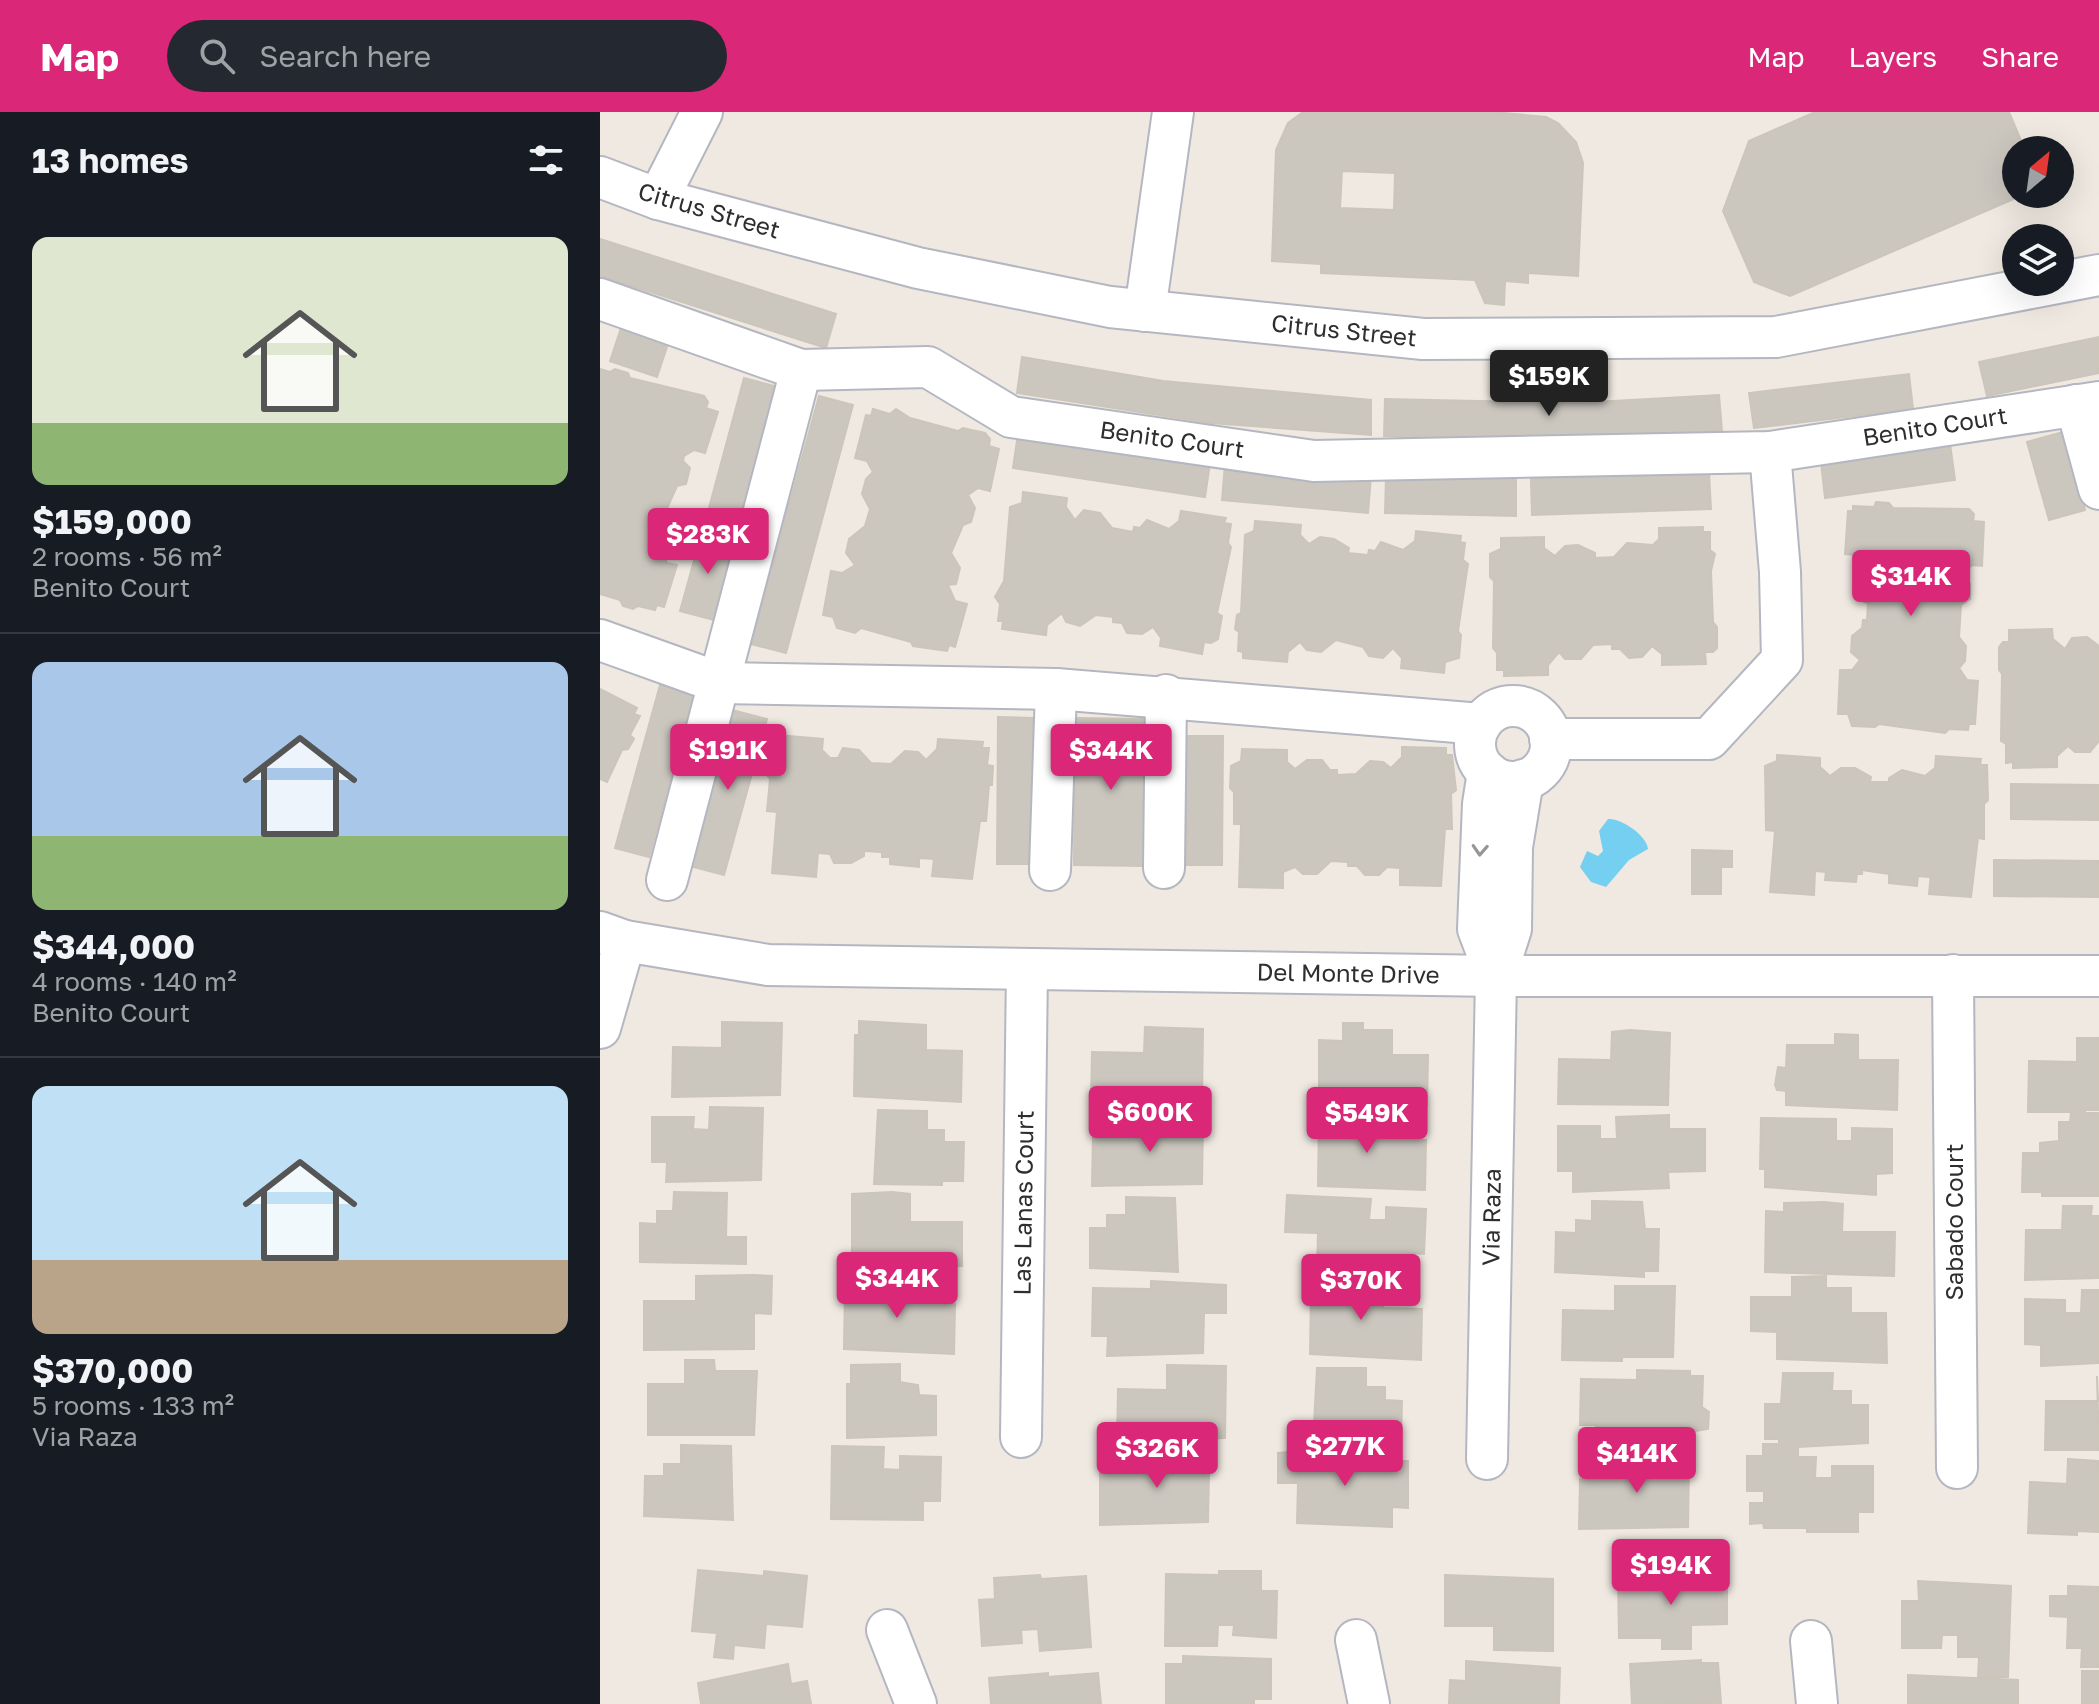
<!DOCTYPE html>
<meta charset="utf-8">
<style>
:root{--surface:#171b24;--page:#242831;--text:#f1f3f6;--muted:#9ea1a6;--line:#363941;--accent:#db2777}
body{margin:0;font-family:"Golos Text",sans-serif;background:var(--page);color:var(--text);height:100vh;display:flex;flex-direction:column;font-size:30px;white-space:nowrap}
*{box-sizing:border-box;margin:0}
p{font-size:26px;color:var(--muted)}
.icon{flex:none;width:44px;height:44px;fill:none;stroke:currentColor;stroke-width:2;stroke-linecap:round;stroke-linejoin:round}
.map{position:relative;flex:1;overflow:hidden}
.drawer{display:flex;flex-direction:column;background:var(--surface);width:600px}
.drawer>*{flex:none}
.needle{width:52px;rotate:29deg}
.controls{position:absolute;left:1402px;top:24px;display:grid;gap:16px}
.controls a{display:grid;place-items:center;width:72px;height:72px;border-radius:50%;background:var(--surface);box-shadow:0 8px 32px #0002;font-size:40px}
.price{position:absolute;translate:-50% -68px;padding:0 18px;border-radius:8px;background:var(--accent);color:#fff;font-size:26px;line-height:52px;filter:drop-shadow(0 2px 4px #0008)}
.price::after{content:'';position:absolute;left:50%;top:48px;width:24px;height:18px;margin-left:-12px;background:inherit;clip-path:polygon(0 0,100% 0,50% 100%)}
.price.current{background:#222;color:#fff}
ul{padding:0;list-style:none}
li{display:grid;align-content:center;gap:16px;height:424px;padding:0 32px}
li+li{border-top:2px solid var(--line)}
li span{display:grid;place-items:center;height:248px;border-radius:16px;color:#555}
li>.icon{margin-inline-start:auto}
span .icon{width:144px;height:144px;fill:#fffc;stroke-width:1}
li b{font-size:34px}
h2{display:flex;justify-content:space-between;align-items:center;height:96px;padding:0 32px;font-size:34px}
header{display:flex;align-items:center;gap:48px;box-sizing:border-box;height:112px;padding:0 40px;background:var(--accent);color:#fff}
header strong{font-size:38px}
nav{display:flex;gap:44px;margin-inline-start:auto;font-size:28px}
.search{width:560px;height:72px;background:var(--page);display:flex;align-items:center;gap:20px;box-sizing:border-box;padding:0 28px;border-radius:44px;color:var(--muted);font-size:30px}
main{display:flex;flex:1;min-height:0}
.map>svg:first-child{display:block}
</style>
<header>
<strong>Map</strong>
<div class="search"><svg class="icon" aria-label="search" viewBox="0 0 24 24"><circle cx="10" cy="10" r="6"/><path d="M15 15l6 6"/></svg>Search here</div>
<nav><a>Map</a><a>Layers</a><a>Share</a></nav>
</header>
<main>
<section class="drawer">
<h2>13 homes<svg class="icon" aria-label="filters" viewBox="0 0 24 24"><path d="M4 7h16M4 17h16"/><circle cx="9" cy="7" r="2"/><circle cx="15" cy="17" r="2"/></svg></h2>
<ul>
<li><span style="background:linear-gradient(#dfe7d0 75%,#8fb573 0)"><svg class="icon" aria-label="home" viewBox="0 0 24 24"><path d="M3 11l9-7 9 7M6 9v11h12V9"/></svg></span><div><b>$159,000</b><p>2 rooms · 56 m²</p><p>Benito Court</p></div></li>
<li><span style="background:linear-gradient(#a9c7e8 70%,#8fb573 0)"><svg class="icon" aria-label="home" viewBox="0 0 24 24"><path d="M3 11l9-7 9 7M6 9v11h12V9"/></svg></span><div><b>$344,000</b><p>4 rooms · 140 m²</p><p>Benito Court</p></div></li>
<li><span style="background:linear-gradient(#bfe0f5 70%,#b9a48a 0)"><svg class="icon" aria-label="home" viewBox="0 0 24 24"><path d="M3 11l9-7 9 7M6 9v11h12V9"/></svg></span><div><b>$370,000</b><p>5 rooms · 133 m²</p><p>Via Raza</p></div></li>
</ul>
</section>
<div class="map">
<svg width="1499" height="1592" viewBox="0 0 1499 1592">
<rect width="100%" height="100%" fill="#efe9e1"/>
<path fill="#75cff0" d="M1008 707C1022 706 1047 724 1048 737L1029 748 1006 775 991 770 980 755 987 739 998 744 1003 739 999 719Z"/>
<g fill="#cbc7bf" stroke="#cbc5ba" stroke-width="2" fill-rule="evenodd">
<path d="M703 0H894L946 5 958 11 976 30 983 51 978 164 928 161V171L905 169 904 193 885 191 875 168 721 161V152L672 149 676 38 688 11ZM742 59 795 61 794 98 740 96Z"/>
<polygon points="1215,0 1409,0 1425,38 1416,38 1418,82 1416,86 1190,184 1154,170 1123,99 1149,29"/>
<polygon points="0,127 236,202 226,236 0,164"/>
<polygon points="21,216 68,232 57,265 10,249"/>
<polygon points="1499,225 1499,261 1387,284 1379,250"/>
<polygon points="422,245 563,269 771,288 771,323 610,311 417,281"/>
<polygon points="0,257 10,260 15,257 28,261 30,266 104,284 108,290 106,296 118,300 105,341 94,338 84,344 83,349 90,356 86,372 77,374 65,401 68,402 66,408 73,417 68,431 59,434 67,451 77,453 64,495 57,493 55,498 38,494 33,497 23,494 20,488 0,482"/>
<polygon points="1309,262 1313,297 1154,316 1149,281"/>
<polygon points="144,266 178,275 140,416 106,407"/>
<polygon points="1119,283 1122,319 876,328 784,324 785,287 977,291"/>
<polygon points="219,284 253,293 186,541 151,532"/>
<polygon points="273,297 290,302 296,297 310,306 358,319 363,316 385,321 390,327 389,334 399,337 390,379 378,376 368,383 375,396 371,410 363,413 351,441 360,456 356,472 348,473 355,489 367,492 355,535 349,533 347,539 313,534 311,530 261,516 255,521 237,516 233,505 223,503 231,459 242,461 255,453 246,441 249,427 265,414 270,397 262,382 266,367 273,360 267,349 255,346 266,303 271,304"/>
<polygon points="1463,320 1485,398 1449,408 1427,330"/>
<polygon points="418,322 610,351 605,385 413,356"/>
<polygon points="1350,332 1355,368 1225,386 1221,350"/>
<polygon points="625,352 771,364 768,401 622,388"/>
<polygon points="1109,361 1111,397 932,403 931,367"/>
<polygon points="786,365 916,368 916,404 785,401"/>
<polygon points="423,380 467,386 466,395 475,408 484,398 500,401 512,416 533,420 534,415 540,416 547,408 569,417 579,409 581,399 626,406 624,411 631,412 628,431 631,435 617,501 622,504 618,527 611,531 604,530 602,542 560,534 561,526 553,515 542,522 527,521 522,511 513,510 513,505 496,503 480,514 466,510 462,501 447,513 446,523 402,517 403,509 398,509 400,492 395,485 404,469 410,395 422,391"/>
<polygon points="1276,390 1289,391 1293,396 1369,397 1374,402 1373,409 1384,410 1382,454 1372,453 1361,462 1370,472 1370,487 1361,493 1359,525 1366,534 1365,549 1359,556 1367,568 1378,569 1375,612 1369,612 1368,618 1349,617 1345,621 1279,612 1275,615 1252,614 1248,602 1238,602 1240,558 1252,558 1260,548 1251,540 1252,524 1262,516 1263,508 1267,508 1268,491 1264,490 1264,484 1256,476 1257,461 1263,455 1256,443 1245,442 1248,399 1253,399 1253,394 1274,395"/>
<polygon points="655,409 701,413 700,423 709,432 720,425 734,427 749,436 748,441 768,443 769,438 775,439 781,430 803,438 815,429 816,419 861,424 860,430 865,431 863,448 868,452 858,519 861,523 859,546 845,550 844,561 801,556 802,546 793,536 783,546 769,544 763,535 736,528 721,540 707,538 700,530 688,540 687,550 643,546 643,540 638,539 639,520 635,517 637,503 641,501 645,423 654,419"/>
<polygon points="1103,415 1103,420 1110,420 1110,438 1115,442 1111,459 1113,510 1117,515 1117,536 1113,540 1105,540 1106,552 1062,553 1062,542 1052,534 1042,545 1029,546 1020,537 1012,537 1012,532 993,533 981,547 965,547 959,540 948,553 948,563 904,564 904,558 897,558 897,541 893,536 894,469 890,465 890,442 901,437 901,426 944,425 944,436 955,444 965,434 978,433 995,441 995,446 1014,445 1027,431 1053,433 1059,427 1059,416"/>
<polygon points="102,420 136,429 114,508 80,499"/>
<polygon points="1452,517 1453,527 1465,537 1472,526 1487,525 1499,534 1499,629 1490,640 1475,640 1468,634 1457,644 1457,655 1413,656 1413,650 1406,651 1406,632 1401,629 1402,562 1399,558 1399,535 1403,530 1409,530 1409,518"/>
<polygon points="60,573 94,582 49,745 15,736"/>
<polygon points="0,577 37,596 34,602 40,604 30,623 34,627 28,637 22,638 7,670 0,667"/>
<polygon points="132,598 167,607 124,763 90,754"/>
<polygon points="398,605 433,606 432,752 397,752"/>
<polygon points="475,606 548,607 546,754 474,753"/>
<polygon points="177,623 223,627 222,638 230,646 238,646 243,636 259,638 271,651 291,652 305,639 318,640 326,648 337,637 338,627 383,630 382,636 389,636 387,653 393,654 392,673 389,673 386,709 380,709 372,767 332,764 334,747 319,746 319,755 290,752 290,745 282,745 282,740 264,739 264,744 251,751 234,751 230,742 218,741 216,765 172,761 177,700 167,699 170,667 166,662 168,641 176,636"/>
<polygon points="587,624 623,624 622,753 586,753"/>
<polygon points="802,635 846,636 846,643 852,643 856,678 851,682 852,717 845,717 841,774 800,773 800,751 798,756 787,755 779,763 765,763 757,754 748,754 748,750 731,749 717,762 703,762 695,755 683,760 683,776 639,775 641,712 634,712 634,680 630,676 631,654 641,649 642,637 687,638 687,650 695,657 707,648 722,648 730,658 737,658 737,663 756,662 770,649 783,650 791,656 802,645"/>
<polygon points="1177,643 1220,646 1220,655 1230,664 1241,656 1255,656 1271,665 1270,670 1289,670 1289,666 1302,658 1325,664 1335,656 1336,644 1381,647 1380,653 1387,653 1388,688 1384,692 1384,727 1378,726 1371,785 1329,782 1331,761 1329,765 1318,764 1317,774 1289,771 1289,762 1262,758 1262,762 1257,762 1256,770 1225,768 1226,760 1215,759 1214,783 1170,780 1175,719 1166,718 1165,654 1177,649"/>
<polygon points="1411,672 1499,673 1499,708 1411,707"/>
<polygon points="1092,738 1132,739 1132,755 1121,755 1121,782 1092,782"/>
<polygon points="1394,748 1499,749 1499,785 1394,784"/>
<polygon points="259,909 326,913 326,938 362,939 361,990 254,984 255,923 259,923"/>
<polygon points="122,910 182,911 180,983 72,985 73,935 122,936"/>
<polygon points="743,911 763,911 763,918 792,918 792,943 828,943 827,993 719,989 719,928 743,929"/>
<polygon points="545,915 603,917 602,988 491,990 492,940 544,941"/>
<polygon points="1030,918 1070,921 1068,993 958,992 959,947 1011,948 1012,920"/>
<polygon points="1235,922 1258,923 1258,948 1298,948 1297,998 1186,993 1186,979 1177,978 1175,973 1178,955 1186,956 1187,933 1235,933"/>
<polygon points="1477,926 1499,926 1499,998 1485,998 1485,1001 1499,1001 1499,1084 1442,1084 1442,1080 1422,1080 1423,1041 1440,1041 1440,1031 1459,1029 1459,1010 1470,1010 1471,1000 1428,1000 1429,949 1477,950"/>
<polygon points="110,995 163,996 161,1068 66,1070 67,1050 52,1050 52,1005 94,1005 93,1017 109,1018"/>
<polygon points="278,998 327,999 327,1018 344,1018 344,1030 364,1030 363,1069 342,1069 342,1073 274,1072"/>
<polygon points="530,999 556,1000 556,1010 603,1010 602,1072 492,1074 493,1023 529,1024"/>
<polygon points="719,1002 778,1002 778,1028 826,1028 825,1078 718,1074"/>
<polygon points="1069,1003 1069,1017 1105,1017 1105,1059 1068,1060 1069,1076 973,1080 973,1059 958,1059 958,1014 1000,1014 1000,1027 1017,1027 1016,1005"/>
<polygon points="1161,1006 1236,1007 1236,1029 1252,1029 1252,1016 1292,1017 1292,1061 1276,1062 1276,1083 1165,1075 1165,1057 1160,1057"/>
<polygon points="74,1080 127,1081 126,1125 146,1125 146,1152 40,1150 40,1111 57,1112 57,1099 73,1099"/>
<polygon points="292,1080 310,1082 310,1110 362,1110 362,1154 252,1153 252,1082"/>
<polygon points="687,1083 771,1087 769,1108 786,1108 786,1095 826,1097 824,1142 810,1141 809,1163 717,1158 718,1121 685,1120"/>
<polygon points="526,1085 575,1086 578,1160 490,1156 490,1116 507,1116 507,1103 526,1103"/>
<polygon points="992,1089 1042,1090 1045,1117 1059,1117 1058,1159 1044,1159 1044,1165 955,1160 956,1120 976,1121 976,1108 992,1109"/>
<polygon points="1224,1090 1243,1092 1242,1120 1295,1120 1294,1164 1165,1160 1166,1099 1184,1100 1184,1091"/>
<polygon points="1463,1094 1492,1094 1491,1104 1499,1104 1499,1166 1425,1168 1426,1118 1462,1118"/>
<polygon points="721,1161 754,1161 754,1171 784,1171 783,1196 822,1197 821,1248 710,1242 711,1181 720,1181"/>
<polygon points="154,1163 172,1164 171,1202 154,1201 154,1237 44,1238 44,1189 96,1189 96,1164"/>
<polygon points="1226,1164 1226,1176 1251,1176 1251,1201 1286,1201 1287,1251 1177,1247 1177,1220 1151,1219 1151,1185 1192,1185 1192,1165"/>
<polygon points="288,1165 318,1166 317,1191 355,1192 354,1242 244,1237 245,1175 287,1177"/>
<polygon points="551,1169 626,1173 626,1201 604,1201 603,1241 507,1244 508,1224 492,1224 493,1176 551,1177"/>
<polygon points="1015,1174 1075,1174 1073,1245 1022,1245 1022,1249 962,1248 963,1198 1015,1199"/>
<polygon points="1482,1178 1499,1178 1499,1251 1441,1254 1441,1233 1425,1232 1425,1187 1465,1188 1465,1201 1481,1201"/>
<polygon points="85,1248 114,1248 115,1259 157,1259 154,1323 48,1323 48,1272 85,1272"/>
<polygon points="300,1252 300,1270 318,1273 319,1283 336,1284 336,1323 247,1326 247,1272 251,1272 251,1253"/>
<polygon points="567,1253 626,1254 625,1326 517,1328 518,1277 567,1278"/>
<polygon points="717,1256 766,1256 766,1275 785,1275 785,1288 802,1289 801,1328 713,1330"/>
<polygon points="1037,1258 1090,1259 1090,1264 1103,1264 1102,1295 1109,1300 1108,1317 1089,1320 1089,1331 996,1333 996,1313 980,1313 981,1267 1037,1268"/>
<polygon points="1183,1261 1233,1261 1232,1279 1251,1279 1251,1293 1268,1293 1268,1331 1198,1335 1198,1345 1216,1345 1215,1366 1232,1366 1232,1354 1273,1354 1273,1400 1258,1400 1258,1420 1207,1420 1207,1416 1164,1416 1163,1411 1150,1412 1150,1391 1164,1391 1164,1379 1147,1379 1147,1344 1163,1344 1163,1332 1179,1332 1179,1327 1165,1327 1165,1292 1181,1292"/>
<polygon points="1497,1264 1499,1338 1445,1338 1446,1289 1498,1289"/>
<polygon points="566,1331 585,1332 585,1348 605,1348 606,1359 609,1359 608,1410 500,1413 500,1361 536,1361 537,1337 566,1338"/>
<polygon points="81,1333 131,1334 133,1408 44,1404 45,1364 64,1364 64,1352 81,1352"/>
<polygon points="232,1334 284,1335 283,1357 300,1358 300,1344 341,1345 340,1389 323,1389 323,1408 231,1407"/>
<polygon points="699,1339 750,1340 750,1349 808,1349 808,1396 792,1395 792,1415 697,1411 698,1371 678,1371 678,1341"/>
<polygon points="1016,1342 1069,1343 1069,1354 1089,1354 1088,1415 979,1417 980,1367 1016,1368"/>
<polygon points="1468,1347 1498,1349 1499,1420 1477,1419 1477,1423 1428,1421 1430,1370 1467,1372"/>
<polygon points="98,1458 164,1464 164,1459 207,1464 202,1515 166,1512 164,1536 134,1533 133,1547 114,1545 117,1521 92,1519"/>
<polygon points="619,1459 661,1459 661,1479 677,1479 676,1526 633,1523 634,1513 618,1513 617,1534 565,1534 566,1462 619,1463"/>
<polygon points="1082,1462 1127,1462 1127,1512 1091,1513 1091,1537 1062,1537 1062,1526 1019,1526 1018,1466 1082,1465"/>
<polygon points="440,1463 441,1467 486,1464 491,1535 440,1539 438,1517 421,1518 422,1531 382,1534 379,1488 395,1487 394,1466"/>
<polygon points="845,1463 953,1467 953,1539 894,1538 894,1514 845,1514"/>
<polygon points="1318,1469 1411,1474 1408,1565 1378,1565 1379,1545 1358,1545 1358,1523 1342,1523 1341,1536 1302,1536 1302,1489 1319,1489"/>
<polygon points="1468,1474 1499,1475 1499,1555 1481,1555 1482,1536 1467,1536 1468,1505 1450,1504 1450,1484 1468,1484"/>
<polygon points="583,1544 671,1547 671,1587 654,1587 654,1592 566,1592 566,1552 583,1552"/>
<polygon points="1101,1548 1101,1551 1118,1551 1121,1591 1032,1592 1030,1552"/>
<polygon points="866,1549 960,1556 959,1592 849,1592 850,1568 866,1569"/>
<polygon points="188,1552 191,1572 207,1569 211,1592 101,1592 98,1571"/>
<rect x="1482" y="1559" width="17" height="33"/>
<polygon points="448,1561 448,1565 498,1561 501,1592 391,1592 389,1566"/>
<polygon points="1308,1563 1418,1568 1418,1592 1308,1592"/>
</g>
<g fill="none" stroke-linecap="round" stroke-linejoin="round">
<g stroke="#b4b7c1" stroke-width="44">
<g id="minor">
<polyline points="0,65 58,87 318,156 510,195 823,227 1176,225 1499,163"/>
<polyline points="58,87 102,0"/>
<polyline points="0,187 201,258 328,255 411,305 714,349 1170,340 1499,290"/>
<polyline points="545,199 573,0"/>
<polyline points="1476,293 1499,377"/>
<polyline points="0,528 120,571 456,577 881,612"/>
<circle cx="913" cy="632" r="38"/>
<polyline points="950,627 1109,627 1182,548 1180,460 1170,340"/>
<polyline points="888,660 883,692 878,817 896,864"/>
<polyline points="564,756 566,583"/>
<polyline points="450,758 456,577"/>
<polyline points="67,768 201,258"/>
<polyline points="0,820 25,829 168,853 896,864 1499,864"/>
<polyline points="1353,863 1357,1356"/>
<polyline points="0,916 25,829"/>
<polyline points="421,1325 427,857"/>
<polyline points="887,1347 896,864 911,817 912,735 923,668"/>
<polyline points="287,1518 316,1592"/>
<polyline points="756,1528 769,1592"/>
<polyline points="1211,1529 1217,1592"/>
</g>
</g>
<use href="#minor" stroke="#fff" stroke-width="40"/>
</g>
<defs><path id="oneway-chevron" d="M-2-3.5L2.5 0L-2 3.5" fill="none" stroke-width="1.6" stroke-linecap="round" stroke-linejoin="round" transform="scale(2)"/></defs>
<use stroke="#969696" href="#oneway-chevron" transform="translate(880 738) rotate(93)"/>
<g text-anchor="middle" stroke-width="6" stroke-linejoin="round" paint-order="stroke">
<g font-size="24" fill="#2e2e2e" stroke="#fff">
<text transform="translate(109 99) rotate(16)" y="8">Citrus Street</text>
<text transform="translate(744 219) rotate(6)" y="8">Citrus Street</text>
<text transform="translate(1335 315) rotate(-9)" y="8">Benito Court</text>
<text transform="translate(572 328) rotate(8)" y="8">Benito Court</text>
<text transform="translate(748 862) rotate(1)" y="8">Del Monte Drive</text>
<text transform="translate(424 1091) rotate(-89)" y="8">Las Lanas Court</text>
<text transform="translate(892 1105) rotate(-89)" y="8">Via Raza</text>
<text transform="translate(1355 1110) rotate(-90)" y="8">Sabado Court</text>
</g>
</g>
</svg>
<div class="controls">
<a><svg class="needle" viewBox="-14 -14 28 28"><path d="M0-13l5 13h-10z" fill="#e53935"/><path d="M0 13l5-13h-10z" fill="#9ea1a6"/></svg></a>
<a><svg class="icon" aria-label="layers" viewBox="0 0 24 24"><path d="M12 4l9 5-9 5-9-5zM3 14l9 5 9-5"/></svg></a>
</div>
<b class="price current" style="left:949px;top:306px">$159K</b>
<b class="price" style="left:108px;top:464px">$283K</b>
<b class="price" style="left:1311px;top:506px">$314K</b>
<b class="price" style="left:128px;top:680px">$191K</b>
<b class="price" style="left:511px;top:680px">$344K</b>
<b class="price" style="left:550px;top:1042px">$600K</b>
<b class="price" style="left:767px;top:1043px">$549K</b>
<b class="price" style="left:297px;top:1208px">$344K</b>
<b class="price" style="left:761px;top:1210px">$370K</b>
<b class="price" style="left:745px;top:1376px">$277K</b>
<b class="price" style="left:557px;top:1378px">$326K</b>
<b class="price" style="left:1037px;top:1383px">$414K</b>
<b class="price" style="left:1071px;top:1495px">$194K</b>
</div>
</main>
